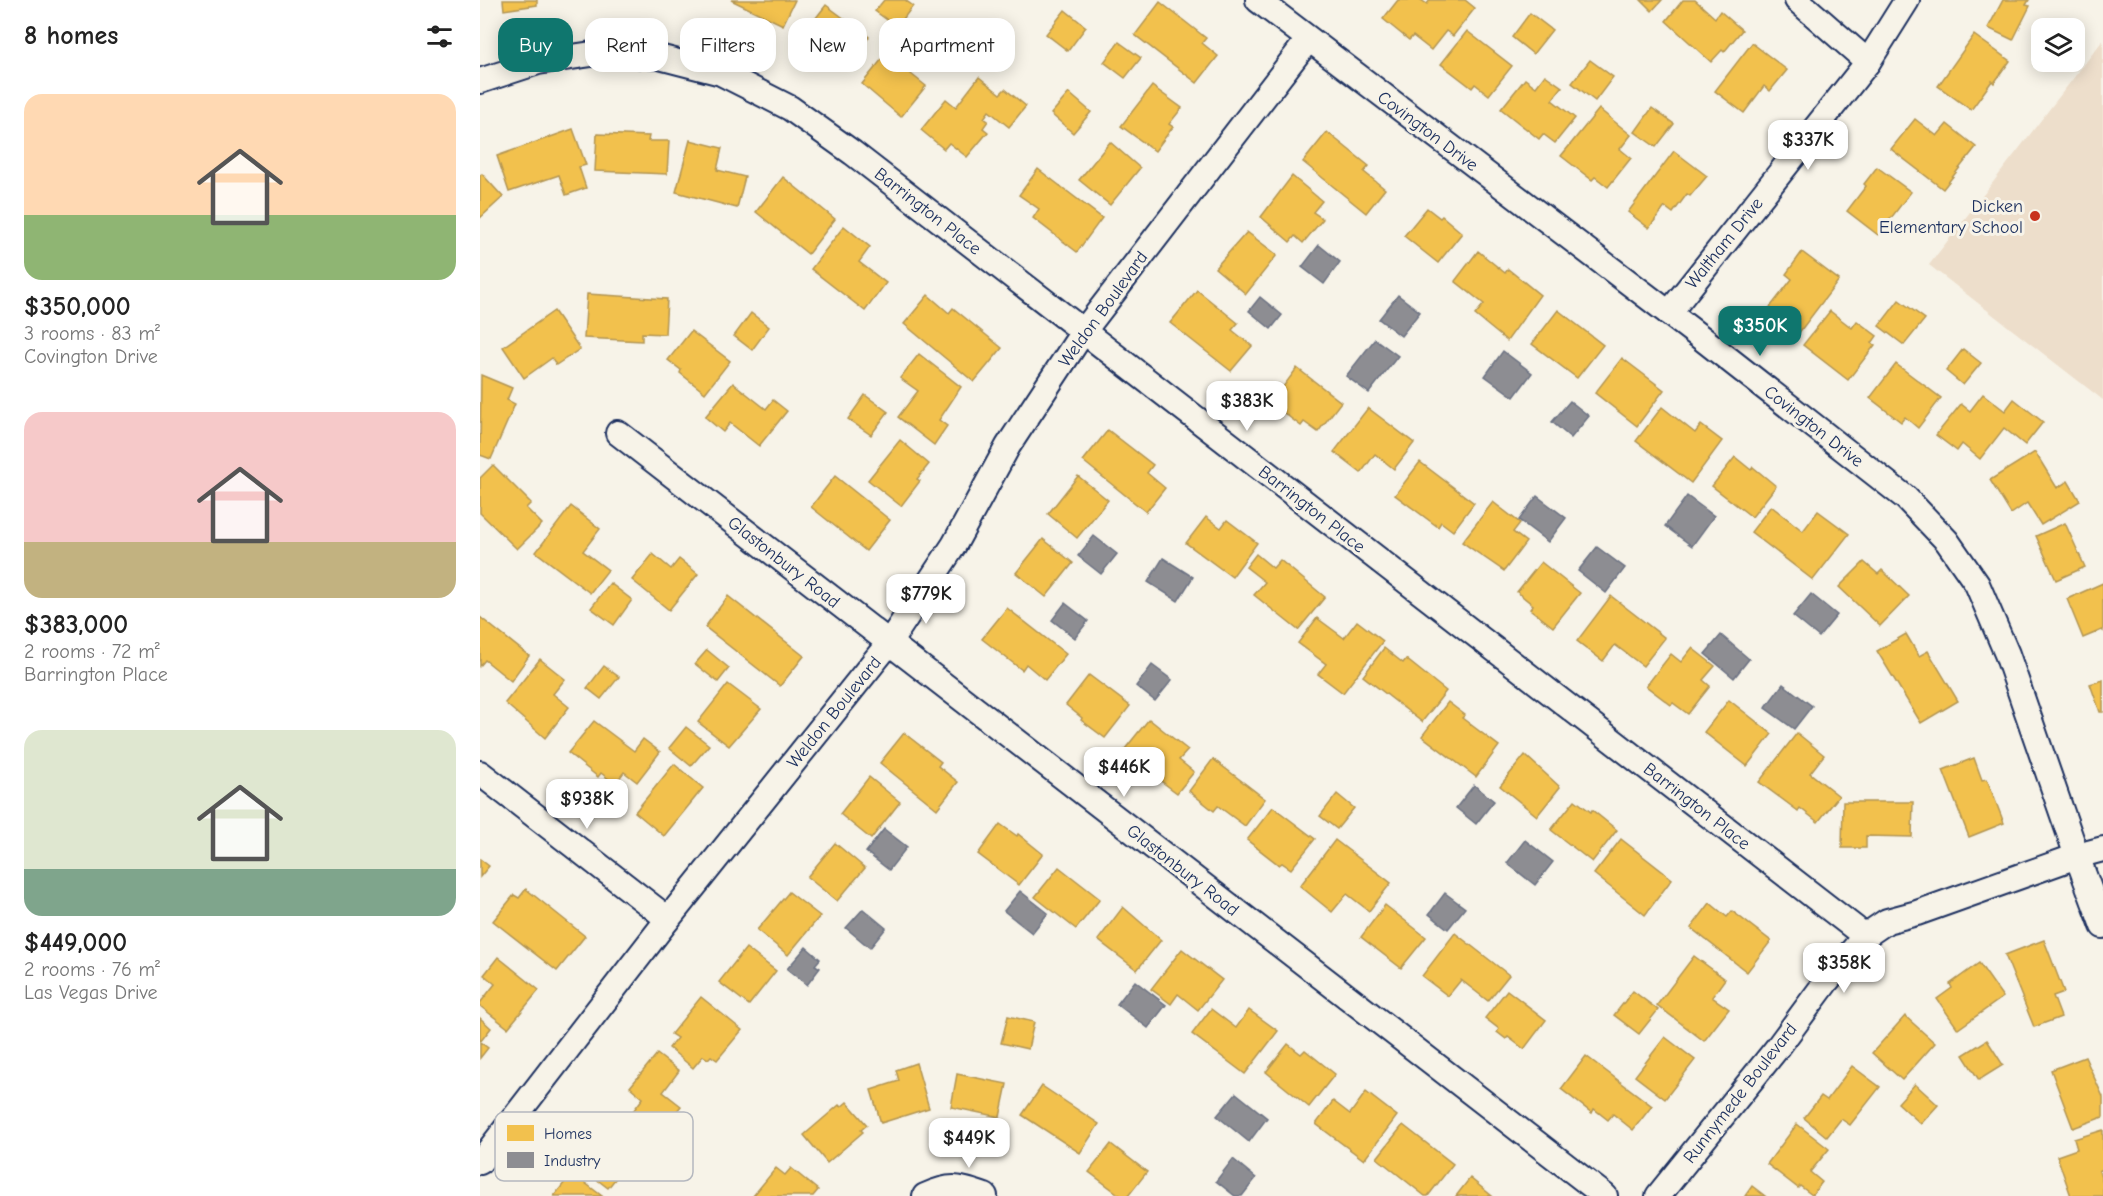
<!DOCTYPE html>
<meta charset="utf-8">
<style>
:root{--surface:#fff;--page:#f2f2f2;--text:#222;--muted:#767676;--accent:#0f766e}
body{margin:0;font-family:"Comic Neue",sans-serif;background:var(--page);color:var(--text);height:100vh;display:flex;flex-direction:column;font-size:22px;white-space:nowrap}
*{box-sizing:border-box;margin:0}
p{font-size:20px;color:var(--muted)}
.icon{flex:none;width:33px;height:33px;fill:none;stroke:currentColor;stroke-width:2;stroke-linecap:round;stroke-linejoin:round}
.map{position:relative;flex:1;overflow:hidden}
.details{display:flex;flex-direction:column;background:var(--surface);width:480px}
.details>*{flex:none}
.hud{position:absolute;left:18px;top:18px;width:570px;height:54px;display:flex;gap:12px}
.buttons{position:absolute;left:1551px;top:18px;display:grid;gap:12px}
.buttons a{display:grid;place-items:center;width:54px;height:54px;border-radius:12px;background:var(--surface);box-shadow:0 3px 15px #0003;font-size:30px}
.price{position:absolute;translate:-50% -51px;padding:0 14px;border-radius:12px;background:#fff;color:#222;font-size:20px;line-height:39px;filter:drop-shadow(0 2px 3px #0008)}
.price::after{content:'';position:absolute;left:50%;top:36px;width:18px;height:14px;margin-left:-9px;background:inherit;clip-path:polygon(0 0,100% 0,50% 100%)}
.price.current{background:var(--accent);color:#fff}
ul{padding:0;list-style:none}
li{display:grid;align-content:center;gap:12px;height:318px;padding:0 24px}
li span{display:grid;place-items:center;height:186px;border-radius:18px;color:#555}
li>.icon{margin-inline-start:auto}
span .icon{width:108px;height:108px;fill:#fffc;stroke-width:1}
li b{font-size:26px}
h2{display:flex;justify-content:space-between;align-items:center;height:72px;padding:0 24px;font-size:26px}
.pill{padding:0 21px;border-radius:18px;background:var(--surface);box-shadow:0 3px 15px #0003;font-size:21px;line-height:54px}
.pill.current{background:var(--accent);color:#fff}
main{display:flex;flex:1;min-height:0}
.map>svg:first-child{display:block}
</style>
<main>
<section class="details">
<h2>8 homes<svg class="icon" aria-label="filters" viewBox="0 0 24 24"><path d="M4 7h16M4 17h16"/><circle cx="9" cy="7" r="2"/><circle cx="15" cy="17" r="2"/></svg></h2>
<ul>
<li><span style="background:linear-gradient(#ffd9b3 65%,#8fb573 0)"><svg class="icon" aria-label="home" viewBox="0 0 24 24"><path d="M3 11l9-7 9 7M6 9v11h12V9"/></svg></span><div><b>$350,000</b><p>3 rooms · 83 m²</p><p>Covington Drive</p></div></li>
<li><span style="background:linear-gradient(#f6c9c9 70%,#c2b280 0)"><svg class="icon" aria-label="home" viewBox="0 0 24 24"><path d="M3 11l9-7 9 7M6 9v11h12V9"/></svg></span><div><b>$383,000</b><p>2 rooms · 72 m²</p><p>Barrington Place</p></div></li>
<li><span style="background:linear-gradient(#dfe7d0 75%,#7fa58c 0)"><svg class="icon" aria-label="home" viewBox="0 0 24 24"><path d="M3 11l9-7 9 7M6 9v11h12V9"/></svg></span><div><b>$449,000</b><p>2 rooms · 76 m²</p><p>Las Vegas Drive</p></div></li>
</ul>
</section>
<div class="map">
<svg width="1623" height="1196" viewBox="0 0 1623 1196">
<rect width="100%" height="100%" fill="#f7f3e8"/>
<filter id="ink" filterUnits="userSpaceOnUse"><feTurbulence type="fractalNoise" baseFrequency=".0167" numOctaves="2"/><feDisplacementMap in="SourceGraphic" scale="12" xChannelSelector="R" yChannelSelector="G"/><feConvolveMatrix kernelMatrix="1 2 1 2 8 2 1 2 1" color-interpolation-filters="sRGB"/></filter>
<g filter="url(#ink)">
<polygon fill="#eddecb" points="1623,40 1623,400 1449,265"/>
<g fill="#f2c14e" stroke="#b29553" stroke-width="1.5">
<polygon points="23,0 57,0 57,5 24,10"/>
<polygon points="251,0 315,0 303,25"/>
<polygon points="404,0 425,0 433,6 417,27 395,11"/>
<polygon points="918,0 941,0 947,4 950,0 985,0 995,8 973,36 966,31 951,50 933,36 929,40 903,19"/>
<polygon points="1161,0 1182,0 1172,11"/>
<polygon points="1203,0 1215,0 1235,18 1240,11 1262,30 1244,52 1242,50 1231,62 1186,21"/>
<polygon points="1523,0 1549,0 1546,5 1550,6 1533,40 1508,28"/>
<polygon points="680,2 726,38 722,43 738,56 717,83 655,35"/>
<polygon points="346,5 389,37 367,66 324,33"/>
<polygon points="585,10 606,27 588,51 566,34"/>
<polygon points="1050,13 1072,30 1053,54 1032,37"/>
<polygon points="987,31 1032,66 1009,95 995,84 992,88 961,64"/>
<polygon points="1494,35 1530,61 1514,83 1512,81 1491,110 1458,86"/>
<polygon points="639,42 661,58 645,78 624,62"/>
<polygon points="1272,43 1307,70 1290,91 1284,86 1264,113 1235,91"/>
<polygon points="406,54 446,86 421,117 382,84"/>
<polygon points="1110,60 1133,77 1115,101 1092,83"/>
<polygon points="1065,75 1082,87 1072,100 1095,118 1075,143 1063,134 1059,139 1021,109 1045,79 1056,87"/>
<polygon points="499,77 520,94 525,89 546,106 529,127 509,111 504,118 508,121 503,128 508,132 487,157 469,143 464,149 441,130 466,99 476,107"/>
<polygon points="672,86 702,108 689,124 693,127 675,151 641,126"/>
<polygon points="589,93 611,112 593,133 571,114"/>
<polygon points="1172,108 1194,124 1176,147 1155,132"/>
<polygon points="1119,109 1151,135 1140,149 1151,158 1128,187 1115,177 1112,180 1081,156"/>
<polygon points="1435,119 1457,136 1467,124 1496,147 1463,189 1411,149"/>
<polygon points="93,129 106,165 99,167 106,188 86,195 79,175 29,192 17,156"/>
<polygon points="847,132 889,166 884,172 905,189 886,213 823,162"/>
<polygon points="117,134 169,136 168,141 189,141 187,174 115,171"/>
<polygon points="210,140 242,148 237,170 265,177 257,208 196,192"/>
<polygon points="630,142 660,168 630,205 599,180"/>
<polygon points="1194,151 1227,176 1210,196 1207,194 1193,213 1185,207 1169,228 1148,212"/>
<polygon points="1397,167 1431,192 1398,235 1367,211 1386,186 1384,184"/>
<polygon points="558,169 622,218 597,252 553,218 559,209 539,195"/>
<polygon points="2,174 23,197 0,218 0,175"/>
<polygon points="812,176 842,201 833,212 843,219 823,243 815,236 810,242 781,217"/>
<polygon points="303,177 355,219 328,254 276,212"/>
<polygon points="947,208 960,218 962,216 982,233 958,263 924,236"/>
<polygon points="364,226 390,247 379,262 406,283 385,311 331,269"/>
<polygon points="767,232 797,255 766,294 735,268"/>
<polygon points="998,251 1025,273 1028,269 1060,295 1027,341 995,315 1004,304 975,281"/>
<polygon points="1322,252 1359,280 1318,334 1287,311 1312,279 1306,274"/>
<polygon points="717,290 758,323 752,330 772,346 751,371 690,323"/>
<polygon points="107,294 187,299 185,334 162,333 162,341 104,338"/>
<polygon points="448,295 469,313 473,308 522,348 494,382 424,324"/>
<polygon points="1419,300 1445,319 1424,345 1399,326"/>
<polygon points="1078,310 1123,345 1097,378 1052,344"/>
<polygon points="74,311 100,349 76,365 72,358 44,378 23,347"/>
<polygon points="1350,311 1372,328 1377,321 1397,336 1392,343 1395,345 1368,380 1323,345"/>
<polygon points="271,313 289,327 272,350 254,336"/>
<polygon points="211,331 250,361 225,393 200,373 201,370 188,360"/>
<polygon points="1483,349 1501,363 1483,385 1466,371"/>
<polygon points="439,354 481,387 459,420 467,426 454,445 418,417 438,391 420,378"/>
<polygon points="1142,358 1184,390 1157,426 1115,393"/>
<polygon points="1416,364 1461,398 1438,428 1425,417 1421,422 1390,398"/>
<polygon points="817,368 861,402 838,432 824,422 821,426 791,403"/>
<polygon points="1,375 32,388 27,400 35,404 11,459 0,455"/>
<polygon points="253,383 286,409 293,400 307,411 279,446 250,423 243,432 225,417"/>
<polygon points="1503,394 1525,411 1534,399 1563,422 1545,445 1524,428 1500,459 1482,444 1477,451 1456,435 1481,404 1490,411"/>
<polygon points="385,395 408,412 391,435 368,419"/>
<polygon points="1182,407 1215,433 1221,425 1242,441 1211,483 1156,441"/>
<polygon points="888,408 934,443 914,469 895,454 881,473 854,452"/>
<polygon points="628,430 673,465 667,473 685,488 666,512 603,461"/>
<polygon points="420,440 449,464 437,479 440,481 421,506 388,480"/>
<polygon points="1555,452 1577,488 1588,481 1600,501 1561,525 1547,503 1531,514 1510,480"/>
<polygon points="1255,457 1271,470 1273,467 1296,486 1272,517 1232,486"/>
<polygon points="940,462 994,503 973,531 961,522 958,527 915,495"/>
<polygon points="13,465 51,503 46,508 62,524 37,549 0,513 0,478"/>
<polygon points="355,476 410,520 386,551 331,507"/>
<polygon points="598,476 628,500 597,538 568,514"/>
<polygon points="1013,502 1040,523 1033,532 1046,542 1024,571 982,542"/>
<polygon points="91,506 120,529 103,551 128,570 110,593 56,552"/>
<polygon points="1291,506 1323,531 1338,511 1369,534 1333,580 1271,532"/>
<polygon points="726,517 741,528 747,520 777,543 752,577 706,543"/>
<polygon points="1585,523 1605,567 1576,580 1556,536"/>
<polygon points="563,539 593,563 566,597 536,573"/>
<polygon points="173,554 191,569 199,559 218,574 189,610 152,580"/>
<polygon points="776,554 793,568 800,560 845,597 818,630 774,595 785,582 766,567"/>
<polygon points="1061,562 1100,593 1073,627 1050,609 1053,605 1037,592"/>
<polygon points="1384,562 1398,574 1402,570 1429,596 1400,626 1359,587"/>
<polygon points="130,583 152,600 134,625 111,608"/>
<polygon points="1623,583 1623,631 1622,630 1603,638 1587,599"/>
<polygon points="248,596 324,656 300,686 225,627"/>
<polygon points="1131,596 1185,638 1163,666 1135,645 1123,661 1097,641"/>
<polygon points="527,608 586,654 565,680 546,664 542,670 502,639"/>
<polygon points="0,617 49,656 31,681 5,660 0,666"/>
<polygon points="837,618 864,638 877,621 903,641 863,693 838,674 846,664 818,643"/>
<polygon points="1426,634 1439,656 1448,651 1478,701 1441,723 1397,651"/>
<polygon points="904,648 923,663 926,659 966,691 942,722 883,676"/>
<polygon points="1212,648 1235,666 1223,680 1230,686 1208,714 1193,703 1191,705 1166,686 1191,654 1201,662"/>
<polygon points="227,650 249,668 238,682 215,664"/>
<polygon points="60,659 85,679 73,694 89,707 65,738 25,703"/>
<polygon points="124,666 139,677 121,699 107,688"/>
<polygon points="609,675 650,706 625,738 601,720 602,718 586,705"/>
<polygon points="1623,680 1623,712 1620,712 1610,684"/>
<polygon points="248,684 281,709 249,746 218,722"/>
<polygon points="1249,700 1292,734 1267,766 1224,732"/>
<polygon points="968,702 985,715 982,718 1019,746 996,777 942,736"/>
<polygon points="669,719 708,750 699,760 714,772 697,793 677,778 677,774 645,749"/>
<polygon points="114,721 154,751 163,739 180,752 157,782 144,772 135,784 121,773 118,777 88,753"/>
<polygon points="206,727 229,745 211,766 189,748"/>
<polygon points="424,733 461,762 458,766 478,782 457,809 400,763"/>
<polygon points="1317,733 1344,755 1330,773 1359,796 1338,822 1320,808 1318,811 1279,782"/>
<polygon points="1045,755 1080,787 1057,816 1020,786"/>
<polygon points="1494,758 1502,780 1507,779 1524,823 1489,837 1463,770"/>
<polygon points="733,759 785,799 765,826 738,806 734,811 709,791"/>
<polygon points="194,764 223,788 184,836 155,812"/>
<polygon points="389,777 420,802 391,839 360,814"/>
<polygon points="857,794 874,808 857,829 840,816"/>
<polygon points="1095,800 1111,812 1112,810 1137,830 1112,862 1071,830"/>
<polygon points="1363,802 1433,802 1432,837 1386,836 1386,848 1362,848"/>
<polygon points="793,807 835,839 811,869 802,863 799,865 767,840"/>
<polygon points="520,824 537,836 538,834 563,854 539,885 498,854"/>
<polygon points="1141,839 1192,879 1165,915 1114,874"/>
<polygon points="855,840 911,883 889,911 867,894 852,912 820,886"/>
<polygon points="355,843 385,868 357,901 327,877"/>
<polygon points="0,859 9,866 0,877"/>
<polygon points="579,867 620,899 596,929 555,897"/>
<polygon points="46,889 105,936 77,971 13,921 34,895 39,898"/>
<polygon points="309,892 340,916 308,955 277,930"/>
<polygon points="1230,903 1247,917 1252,911 1291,941 1267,972 1211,928"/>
<polygon points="905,905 946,937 921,968 881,937"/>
<polygon points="643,907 681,940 657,970 618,940"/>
<polygon points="975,933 1029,975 1008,1001 981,980 968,996 942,976"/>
<polygon points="1564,940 1584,992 1573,996 1581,1017 1554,1027 1525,955"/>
<polygon points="266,948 296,971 269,1005 239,982"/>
<polygon points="702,949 742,980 718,1010 698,994 691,1004 671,989"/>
<polygon points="1214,956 1245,979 1232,997 1249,1009 1224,1041 1177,1005"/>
<polygon points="18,957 59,990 28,1028 0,1006 0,1003 15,984 4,975"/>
<polygon points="1499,963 1523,997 1478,1029 1457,999 1472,988 1470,984"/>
<polygon points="1027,990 1066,1020 1044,1049 1028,1037 1026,1039 1017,1032 1019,1029 1005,1018"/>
<polygon points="1153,991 1178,1010 1159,1034 1134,1015"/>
<polygon points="221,997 262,1030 237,1060 231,1056 228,1059 223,1056 213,1068 189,1048 197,1038 191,1034"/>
<polygon points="731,1009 756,1028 769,1010 798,1031 765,1074 712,1034"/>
<polygon points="528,1016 554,1022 548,1049 521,1043"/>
<polygon points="1425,1016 1455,1043 1422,1080 1392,1053"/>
<polygon points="0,1018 11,1028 0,1042 8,1048 0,1058"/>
<polygon points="1185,1037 1215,1060 1185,1099 1155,1076"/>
<polygon points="1507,1040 1523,1065 1499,1080 1483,1055"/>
<polygon points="808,1044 821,1054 825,1050 855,1074 829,1107 786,1072"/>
<polygon points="177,1054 199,1071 183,1092 201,1106 180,1132 153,1111 163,1098 150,1087"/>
<polygon points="1106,1056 1172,1106 1153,1130 1133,1114 1128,1120 1114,1109 1112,1113 1081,1089"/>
<polygon points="1605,1057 1623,1097 1623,1117 1593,1128 1571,1070"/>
<polygon points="436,1063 449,1108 401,1123 391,1090 419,1081 416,1070"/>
<polygon points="1372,1066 1400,1087 1370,1125 1361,1119 1347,1137 1324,1118 1341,1096 1347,1100"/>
<polygon points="477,1074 527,1084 520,1117 471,1107"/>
<polygon points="1435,1084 1458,1105 1441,1124 1418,1103"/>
<polygon points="562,1086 619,1124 600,1153 542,1115"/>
<polygon points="886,1092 917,1116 884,1160 836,1124 853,1101 870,1114"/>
<polygon points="367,1102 387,1125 381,1130 383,1132 347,1163 324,1135 359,1105 361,1107"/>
<polygon points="138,1114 168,1138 128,1188 98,1165"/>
<polygon points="1317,1124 1349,1149 1330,1172 1342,1182 1332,1195 1320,1186 1318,1188 1287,1164"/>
<polygon points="923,1125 973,1164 948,1196 945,1196 897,1158"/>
<polygon points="1623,1130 1623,1169 1619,1171 1623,1184 1623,1196 1591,1196 1577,1156 1597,1149 1594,1139"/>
<polygon points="631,1144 667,1172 648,1196 641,1196 609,1172"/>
<polygon points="296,1168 305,1175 311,1168 338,1190 333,1196 273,1196"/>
<polygon points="92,1173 122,1196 74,1196"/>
<polygon points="990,1178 1012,1196 976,1196"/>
<polygon points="1272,1186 1285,1196 1265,1196"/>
</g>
<g fill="#8d8d92" stroke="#6b7182" stroke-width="1.5">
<polygon points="839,245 860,262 844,284 822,267"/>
<polygon points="918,295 940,312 921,336 899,319"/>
<polygon points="780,297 802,315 791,329 769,311"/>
<polygon points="895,339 918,356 889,393 866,376"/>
<polygon points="1023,351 1052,373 1034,397 1005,376"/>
<polygon points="1090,401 1109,416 1091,438 1072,422"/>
<polygon points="1057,496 1086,518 1068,542 1039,520"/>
<polygon points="1207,496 1234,516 1212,546 1185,526"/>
<polygon points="614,536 637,554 621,574 598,556"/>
<polygon points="1117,547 1145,568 1126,593 1098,571"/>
<polygon points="683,558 713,577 698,601 668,582"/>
<polygon points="1331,594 1357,615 1339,637 1313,616"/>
<polygon points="585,603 608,621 595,638 572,620"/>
<polygon points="1241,635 1269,659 1254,678 1225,654"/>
<polygon points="672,665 692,680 675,701 656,686"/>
<polygon points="1303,684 1332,706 1314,729 1285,708"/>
<polygon points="994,785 1014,801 996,824 976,808"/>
<polygon points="404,829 427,847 409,870 386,852"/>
<polygon points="1045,840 1073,862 1055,885 1027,863"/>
<polygon points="540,891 568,913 552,933 524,911"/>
<polygon points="965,893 985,908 968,929 949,914"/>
<polygon points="383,909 406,928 390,948 366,928"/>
<polygon points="326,947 340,959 335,965 340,968 327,985 307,969"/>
<polygon points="655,981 686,1005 668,1028 637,1004"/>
<polygon points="756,1093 787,1118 769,1142 737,1116"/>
<polygon points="753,1159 776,1178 762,1196 755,1196 736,1181"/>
</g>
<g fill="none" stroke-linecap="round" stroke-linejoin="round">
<g stroke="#1b2f5e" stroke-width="28">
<g id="street">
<polyline points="778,0 1219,336 1426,498 1467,541 1497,584 1527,654 1597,856 1623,926"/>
<polyline points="1317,0 1388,62"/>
<polyline points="0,81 58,62 125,52 179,57 241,73 310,108 373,153 1385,936"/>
<polyline points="1189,313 1388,62 1427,0"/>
<polyline points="138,433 1125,1196"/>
<polyline points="0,773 188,919"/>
<polyline points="0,1162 188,919 409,643 474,545 528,446 603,332 828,40"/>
<path d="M445 1196C472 1184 478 1187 505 1196"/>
<polyline points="1178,1196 1298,1047 1346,982 1385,936 1407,921 1437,913 1597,856 1623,849"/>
</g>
</g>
<use href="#street" stroke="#f7f3e8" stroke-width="24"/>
</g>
</g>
<circle fill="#c8321e" stroke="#f7f3e8" stroke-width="2" cx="1555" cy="216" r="6"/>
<g text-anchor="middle" stroke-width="6" stroke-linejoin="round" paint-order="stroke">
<g font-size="18" fill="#1b2f5e" stroke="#f7f3e8">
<text transform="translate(948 131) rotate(37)" y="6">Covington Drive</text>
<text transform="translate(448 211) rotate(38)" y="6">Barrington Place</text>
<text transform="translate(1244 243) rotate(-51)" y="6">Waltham Drive</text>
<text transform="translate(623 309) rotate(-54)" y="6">Weldon Boulevard</text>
<text transform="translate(1334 426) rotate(38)" y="6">Covington Drive</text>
<text transform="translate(832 509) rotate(38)" y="6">Barrington Place</text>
<text transform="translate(304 562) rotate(38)" y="6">Glastonbury Road</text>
<text transform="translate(354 712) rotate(-51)" y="6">Weldon Boulevard</text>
<text transform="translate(1217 806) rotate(38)" y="6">Barrington Place</text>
<text transform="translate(703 870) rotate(38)" y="6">Glastonbury Road</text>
<text transform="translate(1260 1093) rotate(-52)" y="6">Runnymede Boulevard</text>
</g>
<g font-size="18" fill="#1b2f5e" stroke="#f7f3e8" text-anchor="end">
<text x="1543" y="212">Dicken<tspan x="1543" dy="21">Elementary School</tspan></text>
</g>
</g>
<rect x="15" y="1112" width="198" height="69" rx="9" fill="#f7f3e8" stroke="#b5b8bf" stroke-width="1.5"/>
<rect x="27" y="1125" width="27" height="16" fill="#f2c14e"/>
<rect x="27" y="1152" width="27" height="16" fill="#8d8d92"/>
<g font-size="16" fill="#1b2f5e">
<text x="64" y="1139">Homes</text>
<text x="64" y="1166">Industry</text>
</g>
</svg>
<div class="buttons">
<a><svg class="icon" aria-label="layers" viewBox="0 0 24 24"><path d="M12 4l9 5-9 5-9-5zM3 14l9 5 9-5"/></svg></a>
</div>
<b class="price" style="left:1328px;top:171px">$337K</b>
<b class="price current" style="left:1280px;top:357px">$350K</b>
<b class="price" style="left:767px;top:432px">$383K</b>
<b class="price" style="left:446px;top:625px">$779K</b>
<b class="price" style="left:644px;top:798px">$446K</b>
<b class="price" style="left:107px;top:830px">$938K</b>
<b class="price" style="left:1364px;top:994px">$358K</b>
<b class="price" style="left:489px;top:1169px">$449K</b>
<div class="hud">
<a class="pill current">Buy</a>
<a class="pill">Rent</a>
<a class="pill">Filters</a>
<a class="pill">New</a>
<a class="pill">Apartment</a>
</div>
</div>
</main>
